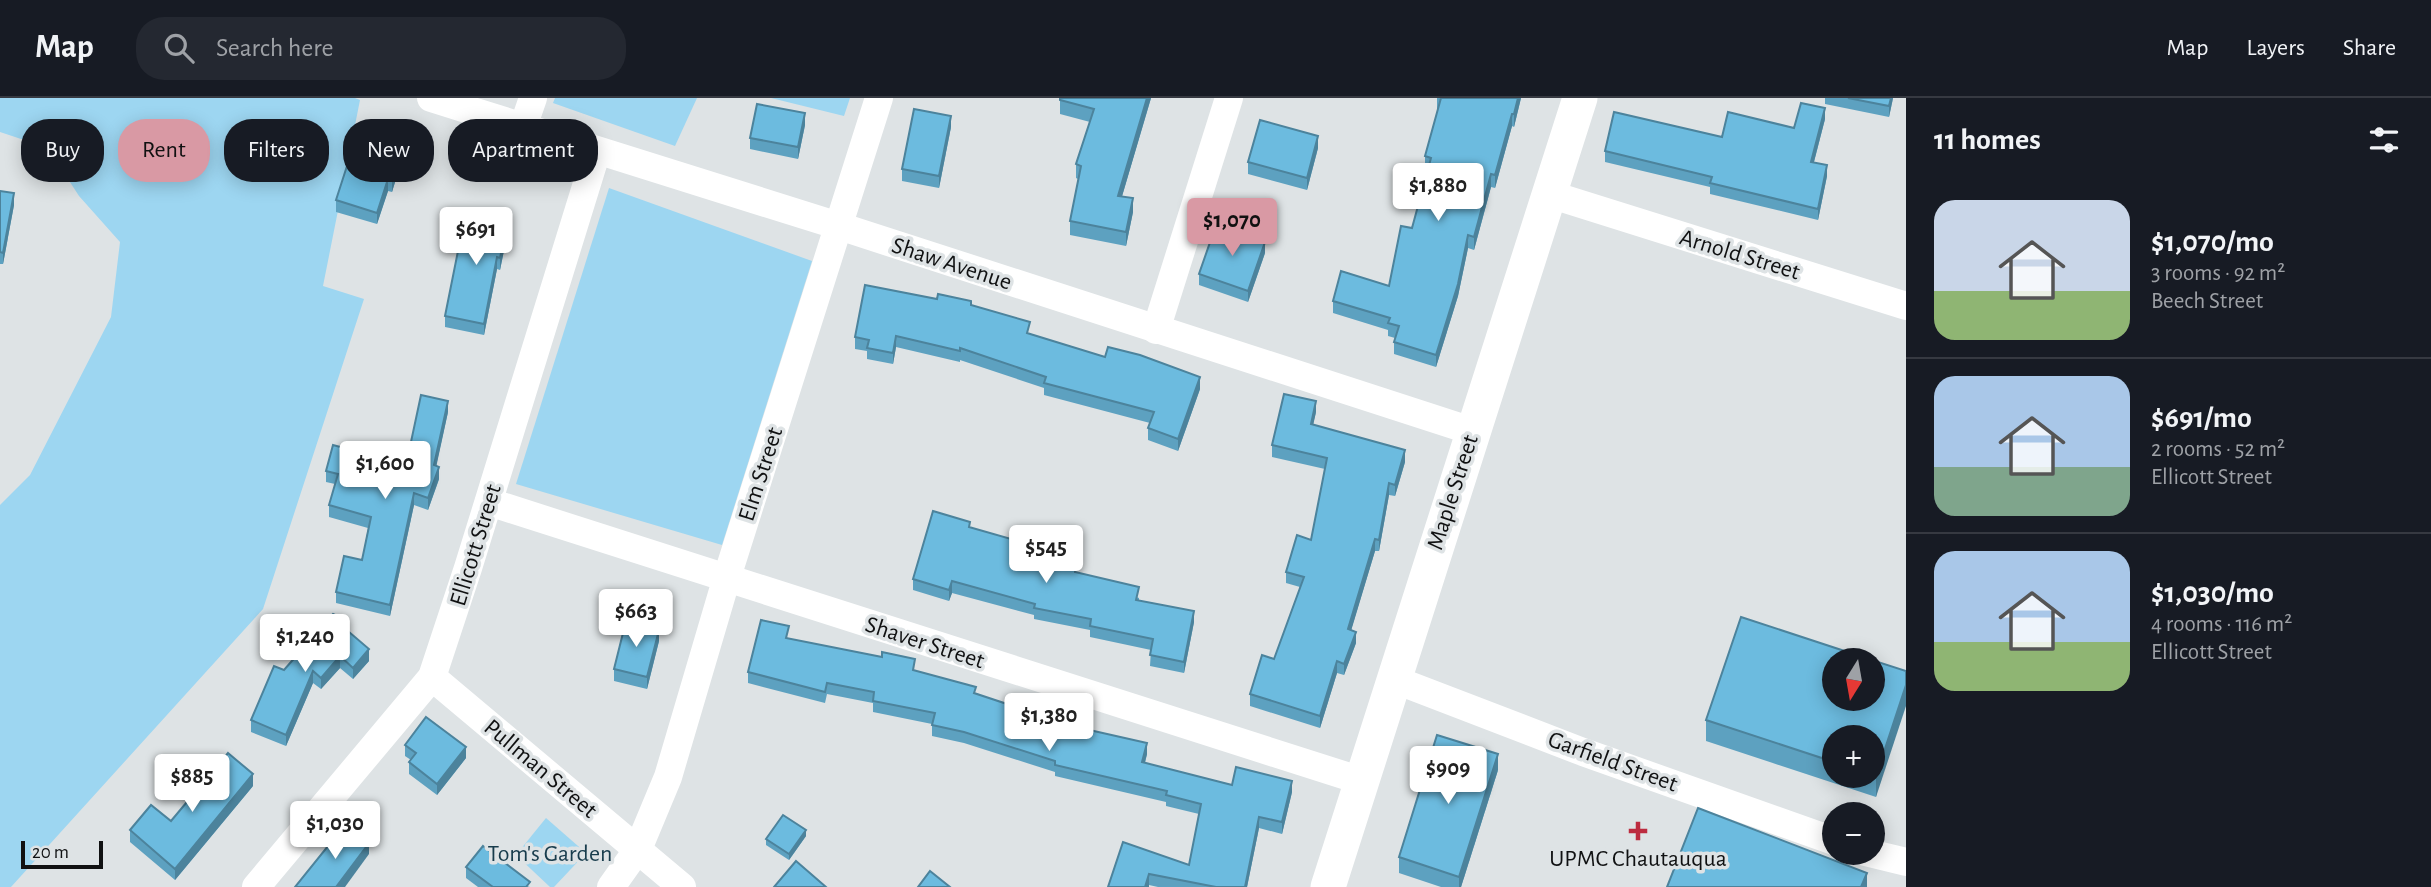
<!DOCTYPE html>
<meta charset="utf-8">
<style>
:root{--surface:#171b24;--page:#242831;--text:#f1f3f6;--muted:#9ea1a6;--line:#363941;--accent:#d999a4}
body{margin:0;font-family:"Alegreya Sans",sans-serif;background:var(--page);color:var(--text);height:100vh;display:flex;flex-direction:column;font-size:26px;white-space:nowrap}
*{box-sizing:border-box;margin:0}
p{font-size:23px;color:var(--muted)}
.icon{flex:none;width:38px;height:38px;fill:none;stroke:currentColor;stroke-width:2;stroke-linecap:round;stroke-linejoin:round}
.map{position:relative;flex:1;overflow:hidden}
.side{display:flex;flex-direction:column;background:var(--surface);width:525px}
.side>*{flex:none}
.banner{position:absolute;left:21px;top:21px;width:665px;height:63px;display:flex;gap:14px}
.needle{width:46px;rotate:191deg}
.fabs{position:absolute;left:1822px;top:550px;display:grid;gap:14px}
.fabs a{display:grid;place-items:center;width:63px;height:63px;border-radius:50%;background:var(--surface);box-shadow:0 4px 18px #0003;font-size:35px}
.scale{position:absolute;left:21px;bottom:18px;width:82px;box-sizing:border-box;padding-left:7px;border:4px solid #101112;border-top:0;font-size:19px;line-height:24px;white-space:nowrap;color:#101112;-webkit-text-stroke:5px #dee3e5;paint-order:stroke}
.price{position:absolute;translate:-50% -60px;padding:0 16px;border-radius:7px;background:#fff;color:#222;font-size:23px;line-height:46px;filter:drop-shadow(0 2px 4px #0008)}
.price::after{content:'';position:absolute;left:50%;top:42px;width:21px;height:16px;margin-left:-10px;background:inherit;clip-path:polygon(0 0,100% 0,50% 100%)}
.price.active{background:var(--accent);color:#111}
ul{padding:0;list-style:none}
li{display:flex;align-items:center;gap:21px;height:175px;padding:0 28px}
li+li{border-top:2px solid var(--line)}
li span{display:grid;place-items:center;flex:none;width:196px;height:140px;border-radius:21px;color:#555}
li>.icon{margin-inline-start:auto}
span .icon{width:84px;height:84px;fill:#fffc;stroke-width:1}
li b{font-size:30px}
h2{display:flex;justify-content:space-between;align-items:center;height:84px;padding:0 28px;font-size:30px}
.pill{padding:0 24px;border-radius:28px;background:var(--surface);box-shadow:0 4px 18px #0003;font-size:24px;line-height:63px}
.pill.active{background:var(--accent);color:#111}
header{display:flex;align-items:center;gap:42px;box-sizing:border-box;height:98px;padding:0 35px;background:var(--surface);border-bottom:2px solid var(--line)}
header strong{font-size:33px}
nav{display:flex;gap:38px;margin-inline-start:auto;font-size:24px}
.search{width:490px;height:63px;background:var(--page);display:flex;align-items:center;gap:18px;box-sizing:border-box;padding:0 24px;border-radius:28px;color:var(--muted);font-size:26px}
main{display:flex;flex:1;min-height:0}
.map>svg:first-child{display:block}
</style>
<header>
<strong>Map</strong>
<div class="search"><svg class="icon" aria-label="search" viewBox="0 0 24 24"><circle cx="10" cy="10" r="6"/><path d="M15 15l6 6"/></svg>Search here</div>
<nav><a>Map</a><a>Layers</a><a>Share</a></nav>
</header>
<main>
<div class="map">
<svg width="1906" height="789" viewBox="0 0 1906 789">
<rect width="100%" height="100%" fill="#dee3e5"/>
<g fill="#9dd6f1">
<polygon points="0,0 355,0 360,2 323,188 364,201 263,511 11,789 0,789 0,407 30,377 111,219 120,144 79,98 48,50 0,34"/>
<polygon points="555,0 697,0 675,48 553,5"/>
<polygon points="771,0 850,0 844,18"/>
<polygon points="609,90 812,163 722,447 516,386"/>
<polygon points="546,720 586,755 554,789 550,789 516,757"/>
</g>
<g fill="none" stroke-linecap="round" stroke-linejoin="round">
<g stroke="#fff" stroke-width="28">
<polyline points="431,0 839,128 1472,333"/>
<polyline points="523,29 533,0"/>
<polyline points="1549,96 1906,208"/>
<polyline points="1156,232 1229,0"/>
<polyline points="489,404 1362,683"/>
<polyline points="432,579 682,789"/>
<polyline points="1393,581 1583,654 1834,743"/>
<polyline points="1865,754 1906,764"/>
<polyline points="256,789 432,579 468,470 597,53"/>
<polyline points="611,789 638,751 668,679 727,479 879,0"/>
</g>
<polyline stroke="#fff" stroke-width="35" points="1328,789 1580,0"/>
</g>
<g fill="#5da1c0" fill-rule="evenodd">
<polygon points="1151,0 1122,98 1133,114 1126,148 1070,137 1070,123 1078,81 1076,80 1076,66 1090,24 1060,16 1060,2"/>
<polygon points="1437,0 1521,0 1514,29 1512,28 1495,90 1491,89 1474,152 1468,150 1458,198 1436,269 1394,256 1394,244 1395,240 1388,238 1388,232 1333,215 1333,203 1389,188 1412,130 1428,71 1425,71 1425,58 1438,11 1437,11"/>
<polygon points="1825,0 1893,0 1889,19 1825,6"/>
<polygon points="1825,21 1814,64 1827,78 1818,122 1710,96 1710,89 1605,64 1605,53 1794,30"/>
<polygon points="805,27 798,61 750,51 750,40"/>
<polygon points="951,29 939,90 902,83 902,71"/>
<polygon points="406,48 392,94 388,93 377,126 336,114 336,102 360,72"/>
<polygon points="1318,50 1307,92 1248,76 1248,64"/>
<polygon points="0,93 14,107 3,166 0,166"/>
<polygon points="508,133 500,172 497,171 484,237 445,229 445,218"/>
<polygon points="1265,155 1248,204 1199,187 1199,176"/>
<polygon points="971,207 1030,236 1200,291 1178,353 1148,342 1148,330 1150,325 1044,297 1044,290 960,262 960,264 896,249 893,266 867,261 867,253 855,251 855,239"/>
<polygon points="448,314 436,368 439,381 428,412 414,407 390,518 336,505 336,494 362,462 368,430 329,419 329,407 335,386 326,384 326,373 408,358"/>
<polygon points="1316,314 1313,326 1405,364 1395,398 1389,397 1379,453 1375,453 1351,532 1356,545 1344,577 1337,575 1320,630 1250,608 1250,596 1274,561 1300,489 1286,485 1286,474 1311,442 1325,371 1272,359 1272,347"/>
<polygon points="970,429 1025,457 1076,475 1139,500 1139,502 1194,524 1184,575 1150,568 1151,552 1090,539 1090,532 1034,521 1034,517 952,495 949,503 913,492 913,481"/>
<polygon points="337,523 369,563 353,581 340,570 321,591 313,585 286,648 251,634 251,622 284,572"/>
<polygon points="789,541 915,573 976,595 1034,619 1147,656 1145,665 1232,687 1292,694 1282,736 1259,730 1247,789 1158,789 1149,787 1149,789 1108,789 1123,744 1189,767 1199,716 1166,708 1166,704 1055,678 1055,674 964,645 932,638 932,626 873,614 873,605 827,596 825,605 748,585 748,574"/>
<polygon points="659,543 647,591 614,583 614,571"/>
<path d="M1906 573 1876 699 1706 643V622ZM1834 639 1872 677H1834Z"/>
<polygon points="405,647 466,660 437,697 409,676 409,664 411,662 405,658"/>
<polygon points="1498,672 1461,789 1441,789 1399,775 1399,759"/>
<polygon points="253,688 175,782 130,744 130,732 171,723"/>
<polygon points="806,738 789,762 766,747 766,741"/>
<polygon points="466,769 530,789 478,789 466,780"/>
</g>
<g fill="#4c839c">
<polygon points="1147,0 1151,0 1118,112 1118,98"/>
<polygon points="1518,0 1521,0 1514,29 1514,16"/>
<polygon points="1891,0 1893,0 1889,19 1889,8"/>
<polygon points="1825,10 1825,21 1811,75 1811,64"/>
<polygon points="805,15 805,27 798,61 798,49"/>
<polygon points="1512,16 1512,28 1495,90 1495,77"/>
<polygon points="951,18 951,29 939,90 939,78"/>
<polygon points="406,37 406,48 392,94 392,82"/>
<polygon points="1318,38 1318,50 1307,92 1307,80"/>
<polygon points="1827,67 1827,78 1818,122 1818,111"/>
<polygon points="1491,76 1491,89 1474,152 1474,139"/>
<polygon points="388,81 388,93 377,126 377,115"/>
<polygon points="14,95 14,107 3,166 3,155"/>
<polygon points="1133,100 1133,114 1126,148 1126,134"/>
<polygon points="508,121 508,133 500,172 500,160"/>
<polygon points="1468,137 1468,150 1458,198 1436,269 1436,257"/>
<polygon points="1265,144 1265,155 1248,204 1248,193"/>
<polygon points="497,159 497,171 484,237 484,226"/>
<polygon points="896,238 896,249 893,266 893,255"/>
<polygon points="1200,279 1200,291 1178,353 1178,341"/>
<polygon points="448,303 448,314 434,379 434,367"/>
<polygon points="1316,303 1316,314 1311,337 1311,326"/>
<polygon points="1405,352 1405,364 1395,398 1395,387"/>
<polygon points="439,369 439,381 428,412 428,400"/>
<polygon points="1389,385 1389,397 1379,453 1379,442"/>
<polygon points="414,395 414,407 390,518 390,507"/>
<polygon points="1375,441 1375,453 1348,543 1348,531"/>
<polygon points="952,483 952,495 949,503 949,492"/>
<polygon points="1194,513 1194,524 1184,575 1184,564"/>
<polygon points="659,532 659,543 647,591 647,579"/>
<polygon points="1356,534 1356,545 1344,577 1344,566"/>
<polygon points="369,551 369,563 353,581 353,570"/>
<polygon points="340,558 340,570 321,591 321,580"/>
<polygon points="1337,563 1337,575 1320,630 1320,618"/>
<polygon points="313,573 313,585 286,648 286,637"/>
<polygon points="1906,587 1906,608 1876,699 1876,678"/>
<polygon points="1147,645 1147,656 1142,675 1142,664"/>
<polygon points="466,649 466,660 437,697 437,686"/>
<polygon points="1498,656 1498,672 1461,789 1459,789 1459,779"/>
<polygon points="253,676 253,688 175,782 175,771"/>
<polygon points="1292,683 1292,694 1282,736 1282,724"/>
<polygon points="1259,719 1259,730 1247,789 1245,789"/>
<polygon points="806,732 806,738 789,762 789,756"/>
<polygon points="369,745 369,756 345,789 336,789"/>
<polygon points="1867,775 1867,789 1861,789"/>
<polygon points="1149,776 1149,789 1145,789"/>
</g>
<g fill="#6cbbdf" stroke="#4c839c" stroke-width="2">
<polygon points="1060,0 1147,0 1118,98 1133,100 1126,134 1070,123 1081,68 1076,66 1094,11 1060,2"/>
<polygon points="1441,0 1518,0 1514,16 1512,16 1495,77 1491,76 1474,139 1468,137 1458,186 1436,257 1394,244 1399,228 1388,225 1390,220 1333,203 1341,173 1389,188 1401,128 1412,130 1431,60 1425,58"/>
<polygon points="1848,0 1891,0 1889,8"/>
<polygon points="1801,5 1825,10 1811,64 1827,67 1818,111 1710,85 1712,79 1605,53 1614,14 1722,39 1728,14 1794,30"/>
<polygon points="757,6 805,15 798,49 750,40"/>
<polygon points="914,11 951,18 939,78 902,71"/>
<polygon points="1260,22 1318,38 1307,80 1248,64"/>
<polygon points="374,27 406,37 392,82 388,81 377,115 336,102 347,68 360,72"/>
<polygon points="0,93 14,95 3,155 0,154"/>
<polygon points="466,113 508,121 500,160 497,159 484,226 445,218"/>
<polygon points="1216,127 1265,144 1248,193 1199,176"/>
<polygon points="865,187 937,201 938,196 971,203 971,207 1030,224 1027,235 1105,259 1108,249 1140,257 1200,279 1178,341 1148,330 1154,314 1044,285 1046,279 960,250 960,253 896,238 893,255 867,250 869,242 855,239"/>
<polygon points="1284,296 1316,303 1311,326 1405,352 1395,387 1389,385 1379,442 1375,441 1348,531 1356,534 1344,566 1337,563 1320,618 1250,596 1262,557 1274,561 1304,479 1286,474 1297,437 1311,442 1327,360 1272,347"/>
<polygon points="421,297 448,303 434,367 439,369 428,400 414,395 390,507 336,494 344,458 362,462 371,419 329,407 338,376 326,373 333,347 388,362 391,352 408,358"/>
<polygon points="933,413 970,424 969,429 1025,445 1021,456 1076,467 1075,474 1139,489 1136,502 1194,513 1184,564 1150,557 1153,541 1090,528 1091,521 1034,510 1035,506 952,483 949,492 913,481"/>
<polygon points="333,516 337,518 335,522 369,551 353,570 340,558 321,580 313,573 286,637 251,622 274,568 284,572"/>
<polygon points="1741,519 1872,562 1834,562 1834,600 1872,600 1872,562 1906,573 1906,587 1876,678 1872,677 1872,639 1834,639 1834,664 1706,622"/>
<polygon points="761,522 789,528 786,540 882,559 882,554 915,561 913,572 976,589 974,595 1034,615 1032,619 1147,645 1142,664 1232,687 1236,669 1292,683 1282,724 1259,719 1245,789 1216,789 1149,776 1145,789 1108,789 1123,744 1189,767 1201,706 1166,697 1167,693 1055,667 1055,663 964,634 932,627 935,615 873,603 874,594 827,585 825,594 748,574"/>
<polygon points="626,523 659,532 647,579 614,571"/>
<polygon points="426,619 466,649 437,686 409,664 416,655 405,647"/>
<polygon points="1437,637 1498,656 1459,779 1399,759"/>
<polygon points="228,655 253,676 175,771 130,732 151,707 171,723"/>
<polygon points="1698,710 1867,775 1861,789 1667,789"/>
<polygon points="783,717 806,732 789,756 766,741"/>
<polygon points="345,727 369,745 336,789 295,789"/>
<polygon points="483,748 530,784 526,789 493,789 466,769"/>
<polygon points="796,763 826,789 774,789"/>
<polygon points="930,773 950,789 918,789"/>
</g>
<path fill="#bc2b3f" stroke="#dee3e5" stroke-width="2.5" d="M1634.5 722.5h7v7h7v7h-7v7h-7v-7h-7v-7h7z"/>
<g text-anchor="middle" stroke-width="7" stroke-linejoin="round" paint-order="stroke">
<g font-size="24" fill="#101112" stroke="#dee3e5">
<text transform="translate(1740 156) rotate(17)" y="8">Arnold Street</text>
<text transform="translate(952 165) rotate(18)" y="8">Shaw Avenue</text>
<text transform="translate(760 376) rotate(-72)" y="8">Elm Street</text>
<text transform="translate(1452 394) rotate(-72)" y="8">Maple Street</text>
<text transform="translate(475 447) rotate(-73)" y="8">Ellicott Street</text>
<text transform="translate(925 544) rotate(18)" y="8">Shaver Street</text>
<text transform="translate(1613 663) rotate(20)" y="8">Garfield Street</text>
<text transform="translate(541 670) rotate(40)" y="8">Pullman Street</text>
</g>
<g font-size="24" fill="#183c4c" stroke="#dee3e5">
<text x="550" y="763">Tom's Garden</text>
</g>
<g font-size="24" fill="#101112" stroke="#dee3e5">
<text x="1638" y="768">UPMC Chautauqua</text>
</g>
</g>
</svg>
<div class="fabs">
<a><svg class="needle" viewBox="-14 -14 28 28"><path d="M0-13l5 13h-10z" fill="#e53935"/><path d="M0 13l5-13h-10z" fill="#9ea1a6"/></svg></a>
<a>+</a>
<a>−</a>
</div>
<div class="scale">20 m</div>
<b class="price" style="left:1438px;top:125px">$1,880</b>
<b class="price active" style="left:1232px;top:160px">$1,070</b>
<b class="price" style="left:476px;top:169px">$691</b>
<b class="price" style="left:385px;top:403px">$1,600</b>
<b class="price" style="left:1046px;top:487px">$545</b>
<b class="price" style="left:636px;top:551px">$663</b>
<b class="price" style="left:305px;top:576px">$1,240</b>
<b class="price" style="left:1049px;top:655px">$1,380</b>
<b class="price" style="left:1448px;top:708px">$909</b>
<b class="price" style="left:192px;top:716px">$885</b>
<b class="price" style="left:335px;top:763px">$1,030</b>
<div class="banner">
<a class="pill">Buy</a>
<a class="pill active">Rent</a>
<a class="pill">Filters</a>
<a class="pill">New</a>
<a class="pill">Apartment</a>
</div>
</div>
<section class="side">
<h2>11 homes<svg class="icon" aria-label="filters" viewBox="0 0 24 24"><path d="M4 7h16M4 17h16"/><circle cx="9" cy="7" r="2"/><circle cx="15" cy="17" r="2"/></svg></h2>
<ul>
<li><span style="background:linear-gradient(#c9d6e8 65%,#8fb573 0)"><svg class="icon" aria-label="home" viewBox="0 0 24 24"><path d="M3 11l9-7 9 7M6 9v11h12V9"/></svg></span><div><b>$1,070/mo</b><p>3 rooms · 92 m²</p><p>Beech Street</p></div></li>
<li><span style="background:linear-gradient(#a9c7e8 65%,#7fa58c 0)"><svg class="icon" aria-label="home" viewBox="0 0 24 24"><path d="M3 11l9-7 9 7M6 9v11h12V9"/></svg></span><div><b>$691/mo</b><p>2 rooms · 52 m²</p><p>Ellicott Street</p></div></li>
<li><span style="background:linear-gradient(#a9c7e8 65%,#8fb573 0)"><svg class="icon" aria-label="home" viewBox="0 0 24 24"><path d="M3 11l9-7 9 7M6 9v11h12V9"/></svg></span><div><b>$1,030/mo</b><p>4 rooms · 116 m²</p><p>Ellicott Street</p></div></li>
</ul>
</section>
</main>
